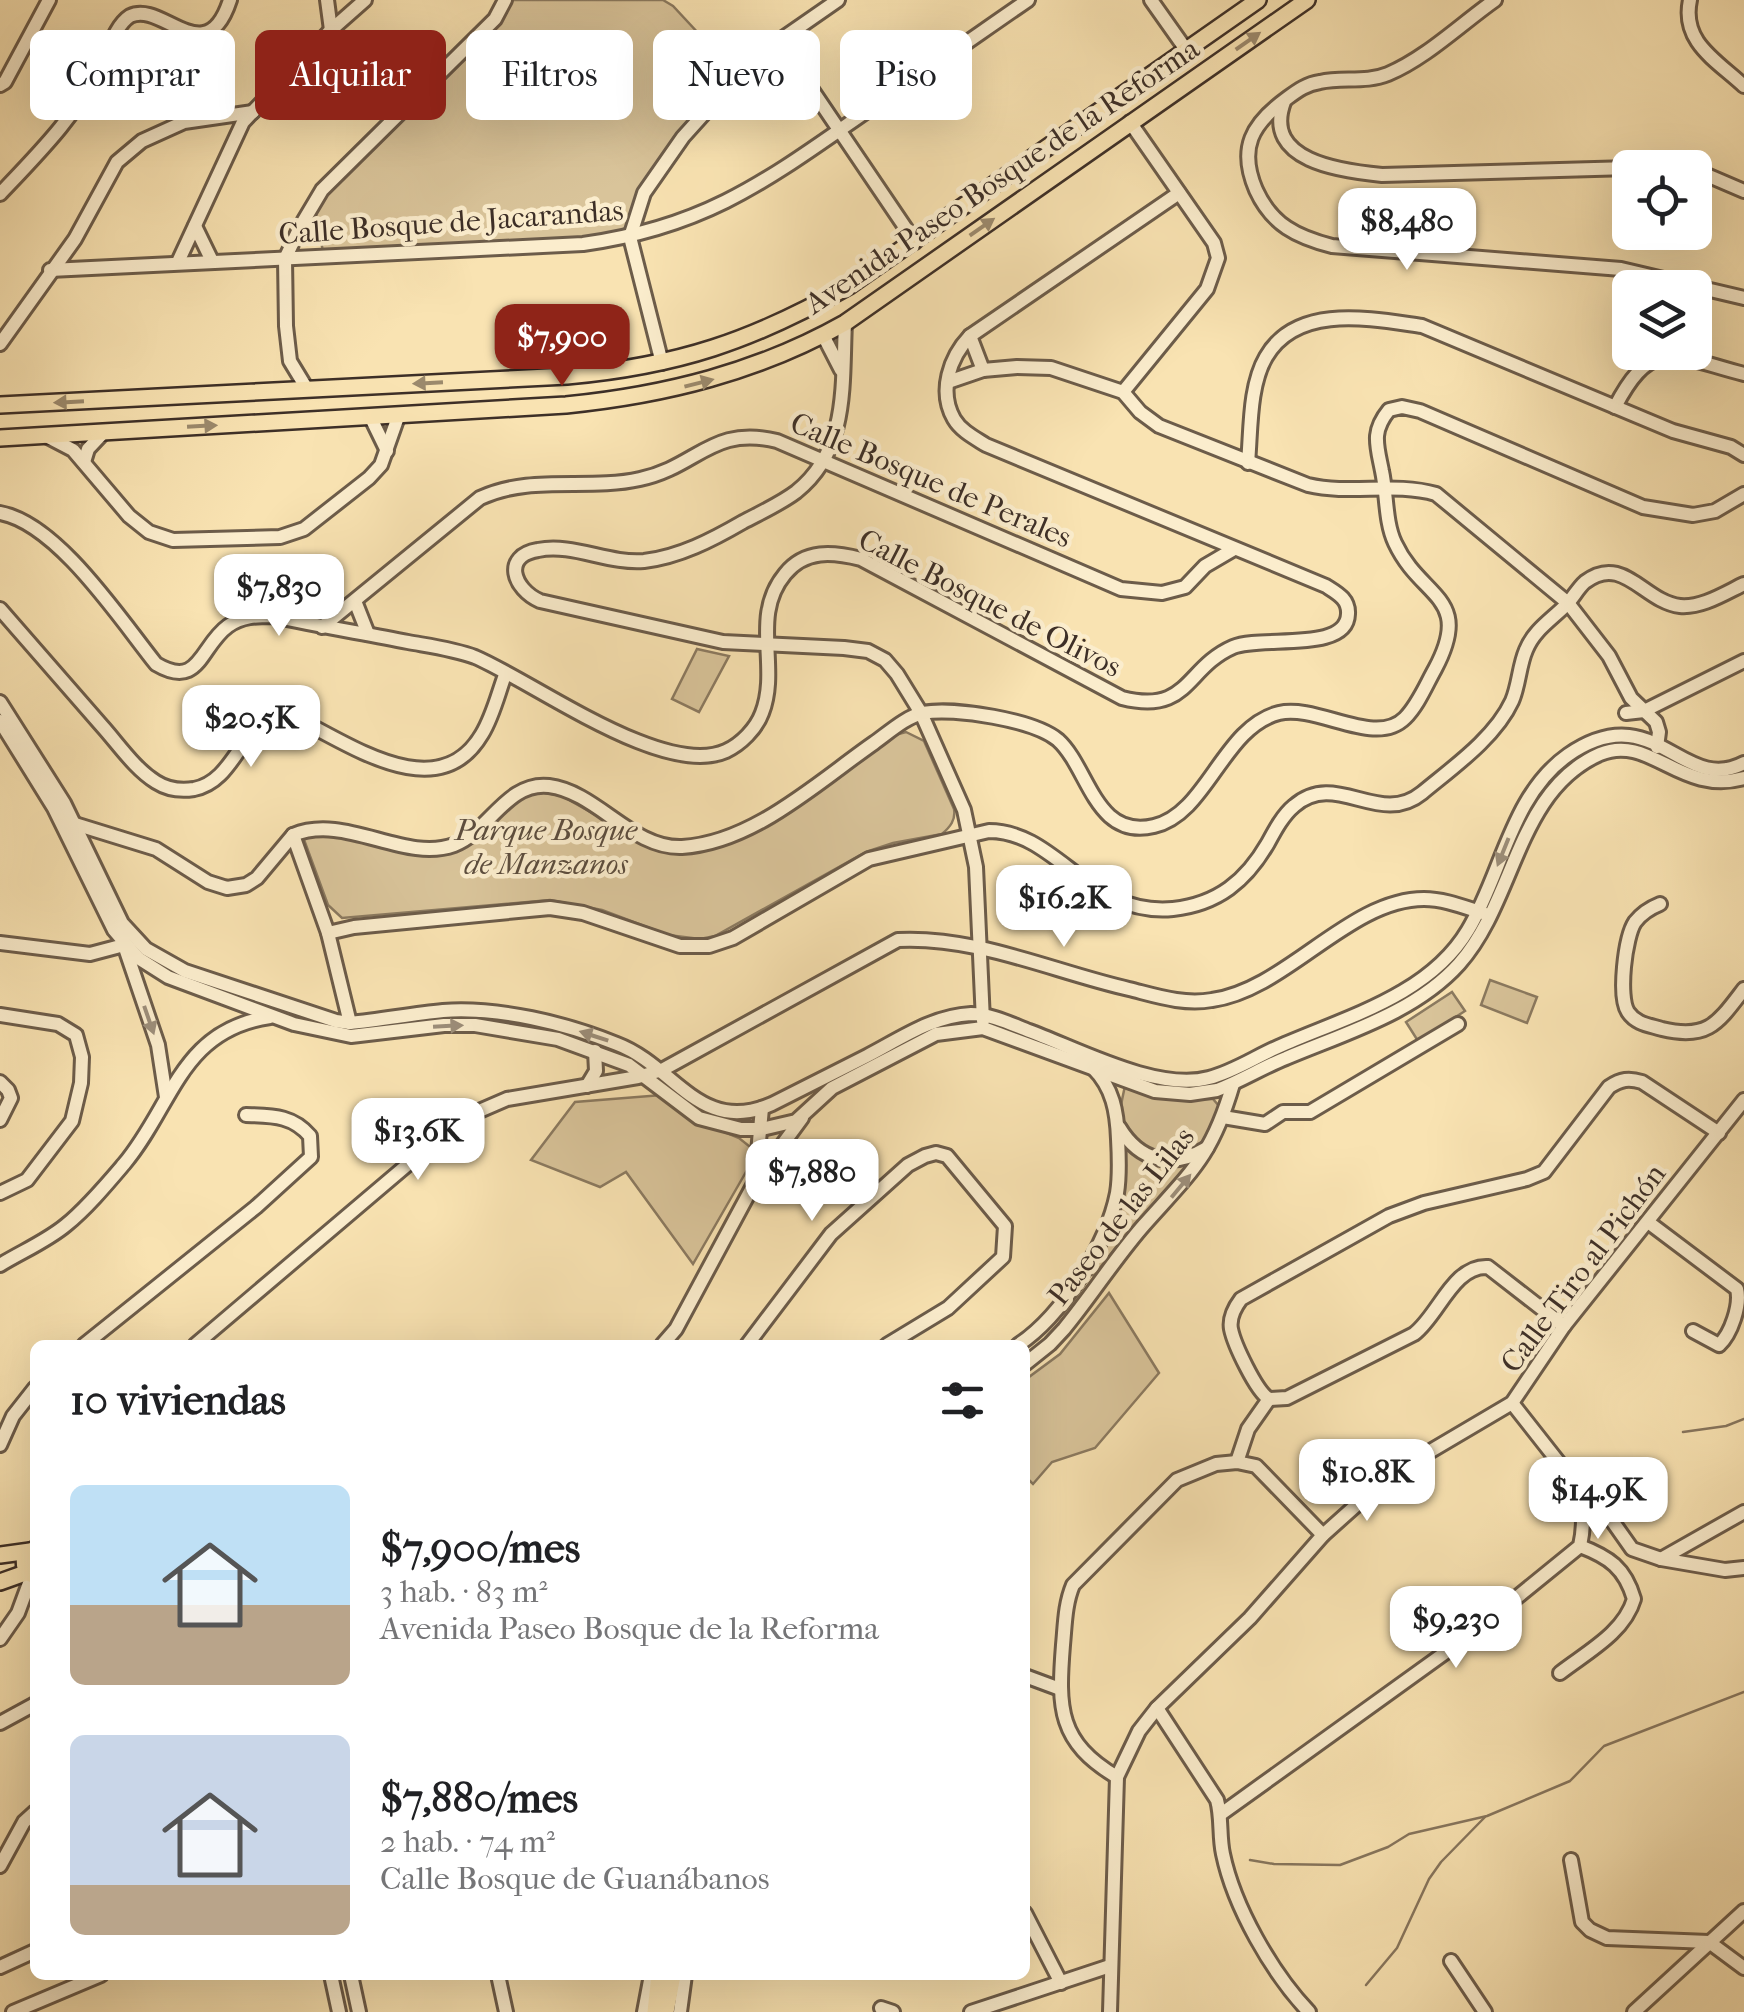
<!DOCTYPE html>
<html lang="es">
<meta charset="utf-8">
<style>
:root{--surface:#fff;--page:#f6f6f6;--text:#202124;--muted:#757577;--accent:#8f2418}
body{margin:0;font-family:"IM FELL French Canon",serif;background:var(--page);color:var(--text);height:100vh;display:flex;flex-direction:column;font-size:38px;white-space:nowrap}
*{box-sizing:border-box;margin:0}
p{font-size:32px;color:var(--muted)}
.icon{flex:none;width:55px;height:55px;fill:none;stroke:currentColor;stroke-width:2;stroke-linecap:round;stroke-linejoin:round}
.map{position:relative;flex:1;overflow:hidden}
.panel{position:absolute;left:30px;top:1340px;width:1000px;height:640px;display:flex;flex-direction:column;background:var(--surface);border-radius:15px;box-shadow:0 10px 40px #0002}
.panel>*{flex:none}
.guide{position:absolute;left:30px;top:30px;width:1000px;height:90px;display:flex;gap:20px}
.buttons{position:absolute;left:1612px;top:150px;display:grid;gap:20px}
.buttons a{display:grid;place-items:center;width:100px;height:100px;border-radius:15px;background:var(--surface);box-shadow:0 10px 40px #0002;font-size:50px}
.price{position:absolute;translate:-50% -85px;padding:0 22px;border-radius:20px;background:#fff;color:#222;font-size:32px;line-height:65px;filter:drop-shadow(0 2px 5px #0008)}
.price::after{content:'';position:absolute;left:50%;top:60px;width:30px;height:22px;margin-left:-15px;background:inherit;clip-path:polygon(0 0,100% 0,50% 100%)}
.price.on{background:var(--accent);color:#fff}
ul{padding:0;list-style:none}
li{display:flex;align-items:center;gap:30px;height:250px;padding:0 40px}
li span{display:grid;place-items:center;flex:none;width:280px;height:200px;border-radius:15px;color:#555}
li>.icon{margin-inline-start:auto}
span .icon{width:120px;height:120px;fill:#fffc;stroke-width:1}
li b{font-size:42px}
h2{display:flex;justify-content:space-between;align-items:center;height:120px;padding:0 40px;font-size:42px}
.chip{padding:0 35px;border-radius:15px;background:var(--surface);box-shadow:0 10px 40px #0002;font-size:35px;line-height:90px}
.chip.on{background:var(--accent);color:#fff}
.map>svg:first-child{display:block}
</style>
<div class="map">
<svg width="1744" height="2012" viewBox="0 0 1744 2012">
<rect width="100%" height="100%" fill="#f9e3b2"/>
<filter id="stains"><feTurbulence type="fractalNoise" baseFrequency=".002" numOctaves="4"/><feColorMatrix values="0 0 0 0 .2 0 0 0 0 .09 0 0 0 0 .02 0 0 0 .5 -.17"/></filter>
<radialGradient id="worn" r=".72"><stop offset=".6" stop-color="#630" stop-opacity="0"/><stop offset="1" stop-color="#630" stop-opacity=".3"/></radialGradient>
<g fill="#d9c49a" stroke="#8b7a60" stroke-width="2.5">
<polygon points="504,0 663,0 673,6 738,76 659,169 630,237 324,257 314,204 495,20"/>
<polygon points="697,649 729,656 699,712 672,699"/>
<path d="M906 732 924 741 954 809C956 820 950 827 942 834L893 843 866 852 715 936 700 939 668 935 602 910 550 900 342 918 328 905 303 837 323 834 419 852 468 844 523 796 541 792 562 796 652 847 705 849 757 831 895 735Z"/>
<polygon points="1490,980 1537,997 1527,1023 1481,1005"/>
<polygon points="1452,992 1465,1011 1418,1041 1406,1022"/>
<path d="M1125 1085 1178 1099H1213L1219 1106 1208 1140C1182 1155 1158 1161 1134 1138 1127 1130 1120 1121 1121 1109 1121 1101 1124 1093 1125 1085Z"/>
<polygon points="662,1095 688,1117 739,1138 754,1150 754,1158 693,1264 626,1172 600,1187 531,1160 575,1102"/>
<path d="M1124 1147 1150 1162H1190C1160 1202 1123 1235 1094 1276L1088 1272 1107 1236Z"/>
<polygon points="1109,1293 1159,1373 1095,1448 1052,1462 1033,1484 1028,1479 1025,1481 1025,1380 1060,1354"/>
</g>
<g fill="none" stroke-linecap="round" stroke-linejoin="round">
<g stroke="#87765e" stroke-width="2.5">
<polyline points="1683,1432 1726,1426 1744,1419"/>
<polyline points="1250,1860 1274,1864 1340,1865 1388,1847 1409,1834 1487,1816 1570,1781 1604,1746 1744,1692"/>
<polyline points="1366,1985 1397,1948 1429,1879 1441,1862 1485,1817"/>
</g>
<g stroke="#6c5c4a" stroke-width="18">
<g id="minor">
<polyline points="327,0 331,30"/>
<polyline points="1151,0 1187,51"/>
<path d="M1495 0C1461 24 1426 58 1388 74 1366 83 1342 77 1320 82 1306 84 1297 91 1286 99 1252 124 1238 148 1256 190 1272 225 1297 237 1332 246L1621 269 1744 298"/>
<path d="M1690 0C1681 42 1716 60 1744 86"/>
<polyline points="779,41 915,242"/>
<polyline points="0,85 5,82 49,0"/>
<path d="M1284 102C1262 161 1341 171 1382 175L1630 168"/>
<polyline points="1637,168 1682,168"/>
<polyline points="1695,170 1744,191"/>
<path d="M0 194C39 153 78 114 103 62 110 47 116 25 130 16 162 0 206 74 230 0"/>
<polyline points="195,226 212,261"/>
<polyline points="178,262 243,122 331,30 365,0"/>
<path d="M50 270 583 244C706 227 766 181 864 113 919 76 973 38 1028 0"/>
<path d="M845 323C842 384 849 450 796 492 780 504 760 513 743 522 712 540 679 557 644 561 608 564 573 543 538 550 502 556 513 589 540 601L723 642 844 648 868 651 885 660 897 674 921 713 964 810 976 867 983 1021"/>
<polyline points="823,335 841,370"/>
<polyline points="970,336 983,370"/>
<polyline points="0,344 75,239 117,162 142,141 184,122 253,112"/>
<polyline points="662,363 630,237 644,193 683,137 738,76 779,41 838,0"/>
<path d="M948 382 983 370 1017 367 1051 368 1123 392 1140 412 1159 426 1308 485C1351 495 1394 482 1436 494L1568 603 1609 656 1631 698 1656 722 1659 732 1657 747"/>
<polyline points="307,389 290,361 286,326 285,259 300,227 322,190 495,19 505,0"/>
<polyline points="1123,392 1207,289 1218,258 1214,243 1130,122"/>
<path d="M1615 407C1653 334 1676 357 1744 374"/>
<polyline points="370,416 387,451"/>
<polyline points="48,437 73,450 129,516 149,532 173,540 280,537 304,529 369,478 381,465 399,414"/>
<polyline points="84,462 88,449 105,431"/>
<path d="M1248 463C1251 430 1249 386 1266 357 1297 303 1372 319 1422 326L1673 431 1731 447 1744 455"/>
<path d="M0 513C57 523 120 619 156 664 200 690 200 646 228 626 242 616 256 616 273 616 318 626 363 633 408 642 430 646 454 649 475 657 534 682 664 779 726 751 741 744 756 729 762 713 780 667 750 616 785 574 805 549 833 552 861 559L1122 698C1189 715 1185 668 1233 647 1261 635 1347 653 1348 614 1349 599 1337 593 1326 586L986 445C975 438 961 431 954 419 938 391 950 357 970 336L1179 193"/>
<polyline points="355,601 368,634"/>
<path d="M0 609C34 648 68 687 102 726 119 745 135 769 156 782 167 789 181 791 194 789 241 780 241 708 294 717 348 743 438 809 482 734 493 716 498 694 505 675"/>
<path d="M322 627 480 498C532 474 587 491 640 479 697 467 712 425 777 441L1121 589 1162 593 1185 587 1205 566 1234 549"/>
<path d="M0 702 64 803 122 923 146 949 185 971 336 1021 350 1023C381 1020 412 1014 443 1011 499 1007 565 1023 617 1044 675 1066 700 1136 772 1104 804 1088 835 1072 867 1056 900 1039 932 1016 971 1014 991 1014 1011 1024 1029 1031 1078 1049 1157 1092 1209 1078 1233 1072 1255 1057 1278 1047 1343 1018 1429 996 1468 930 1502 874 1511 795 1568 755 1655 695 1682 796 1744 763"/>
<polyline points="1626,713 1644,711 1744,661"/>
<path d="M0 721 54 808 114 930 138 958 168 977 294 1024 351 1036 444 1025H475L558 1039 629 1065 699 1118 741 1129H762L796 1121 832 1088 936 1034 983 1028 1155 1091 1190 1094 1217 1090C1241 1081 1263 1067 1286 1058 1345 1033 1415 1013 1459 964 1516 900 1516 791 1600 754 1650 733 1680 796 1744 778"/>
<path d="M75 824 156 849 208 882 227 888 246 885 257 878 293 835C345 813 404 863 454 845 489 832 507 781 549 786 597 792 632 849 682 847 753 843 818 782 874 743 888 733 907 716 923 713 954 707 1034 720 1058 740 1089 768 1095 840 1154 826 1207 814 1223 727 1279 713 1318 704 1375 748 1405 718 1418 705 1426 685 1435 669 1474 596 1421 599 1395 543 1385 522 1387 494 1382 471 1377 445 1371 432 1389 410L1402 407 1420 411 1643 507 1693 515 1715 511 1744 494"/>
<polyline points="293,835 328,933 350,1023"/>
<path d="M1660 904C1650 908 1642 913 1635 922 1625 937 1618 997 1628 1012 1636 1024 1649 1025 1662 1029 1708 1040 1718 1023 1744 989"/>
<path d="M328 933 354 927 550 908 583 913 680 946H709L733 938 869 859 989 831C1057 831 1089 917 1173 909 1218 904 1246 881 1268 843 1275 830 1283 815 1294 806 1336 769 1379 828 1422 793 1452 768 1495 738 1512 701 1519 685 1519 666 1526 650 1534 630 1551 620 1566 605 1573 598 1578 588 1585 582 1623 553 1644 602 1680 606 1702 608 1725 593 1744 584"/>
<polyline points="0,943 90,954 124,945 158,1045 166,1097"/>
<polyline points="0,1015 58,1024 76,1035 82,1057 81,1083 72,1121 27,1180 0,1193"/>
<polyline points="0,1082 8,1090 11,1098 0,1120"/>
<polyline points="587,1086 596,1071 595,1051"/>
<polyline points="1223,1117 1265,1124 1283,1112 1310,1112 1458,1024"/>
<path d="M1119 1127C1140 1162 1172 1169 1207 1148"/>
<polyline points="756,1175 762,1108"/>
<path d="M1648 1222 1737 1289C1741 1305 1731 1334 1719 1345L1693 1331"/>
<path d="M0 1265C21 1252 47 1241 66 1225 87 1208 107 1184 124 1164 173 1106 180 1030 270 1017"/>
<path d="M84 1345 256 1207 311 1157 310 1136C292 1115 272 1116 246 1115"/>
<path d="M195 1345 433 1143 470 1115 507 1099 638 1077 662 1070 898 940C977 936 1054 972 1129 989 1157 996 1183 1005 1212 1000 1286 990 1349 899 1424 899 1444 899 1464 907 1483 913"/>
<polyline points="662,1345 676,1329 755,1182 802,1118"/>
<polyline points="747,1345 831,1234 908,1165 925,1156 936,1153 947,1156 1005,1226 1003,1257 948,1308 887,1345"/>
<path d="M1018 1345C1062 1316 1107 1244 1117 1193 1120 1175 1119 1157 1118 1139 1117 1112 1113 1088 1093 1068"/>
<path d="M1025 1364 1050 1344 1064 1329C1092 1295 1115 1258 1144 1225 1192 1171 1212 1156 1233 1084"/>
<path d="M1269 1399C1256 1391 1234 1344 1231 1329 1229 1318 1235 1307 1241 1299L1389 1216 1424 1203 1527 1179 1544 1172 1609 1087C1621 1079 1629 1078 1642 1082L1719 1133"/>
<path d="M1269 1399 1287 1398 1414 1334C1439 1315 1453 1265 1488 1267L1564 1326"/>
<polyline points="1512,1403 1571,1478 1596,1498 1632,1549 1661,1559 1725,1570 1744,1568"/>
<polyline points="0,1445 13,1416 35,1388"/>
<polyline points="1237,1462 1248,1429 1269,1399"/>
<polyline points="1661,1559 1744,1512"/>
<polyline points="0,1639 18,1613 32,1575"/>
<path d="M1560 1673C1587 1652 1624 1633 1634 1599 1625 1568 1609 1557 1580 1546"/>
<polyline points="1025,1676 1060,1689"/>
<path d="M1157 1708 1217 1800C1222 1818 1219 1836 1223 1854 1234 1907 1272 1973 1309 2012"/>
<polyline points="0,1723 35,1704"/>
<path d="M1117 1777C1058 1742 1058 1708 1063 1645 1065 1624 1065 1604 1073 1585L1177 1480 1216 1464 1237 1462 1256 1466 1323 1535"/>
<path d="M1221 1814 1478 1629 1580 1546C1586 1518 1583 1503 1571 1478"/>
<polyline points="1571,1860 1582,1922 1590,1930 1607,1938 1709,1942 1744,1968"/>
<polyline points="0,1866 24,1822 35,1812"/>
<polyline points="1025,1913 1061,1983"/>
<polyline points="1451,1961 1485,2012"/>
<polyline points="0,1967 35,1951"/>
<polyline points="331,1975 339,2012"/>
<polyline points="351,1975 359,2012"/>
<polyline points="498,1975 506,2012"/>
<polyline points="881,2008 893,2012"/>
<polyline points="13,2012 101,1975"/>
<polyline points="644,2012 651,1975"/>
<polyline points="680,2012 685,1975"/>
<polyline points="971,2012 1110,1966"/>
<polyline points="1110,2012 1117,1777 1139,1731 1157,1708 1250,1618 1323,1535 1390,1475 1512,1403 1564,1326 1744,1100"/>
<polyline points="1634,2012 1744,1911"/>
</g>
</g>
<g stroke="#3d2f27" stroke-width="20">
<g id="major">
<path d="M0 405 567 376C678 366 752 341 849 286L1258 0"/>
<path d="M0 438 566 405C665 395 758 372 845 323L1307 0"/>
<path d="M35 1549 26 1554C22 1564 25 1573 35 1576"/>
<polyline points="0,1555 30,1551"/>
<polyline points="0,1582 28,1572"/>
<polyline points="655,2012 659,1975"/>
<polyline points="666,2012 673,1975"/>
</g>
</g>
<use href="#minor" stroke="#fbedcd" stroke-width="12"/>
<use href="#major" stroke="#f9e3b2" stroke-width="15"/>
</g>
<defs><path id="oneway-solid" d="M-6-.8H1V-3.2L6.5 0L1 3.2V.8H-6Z" transform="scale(2.5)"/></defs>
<g fill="#9b896c">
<use href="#oneway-solid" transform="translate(1248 41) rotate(-35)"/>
<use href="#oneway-solid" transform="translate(982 227) rotate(-35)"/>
<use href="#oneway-solid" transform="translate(428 383) rotate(177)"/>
<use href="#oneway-solid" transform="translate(699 383) rotate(-14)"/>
<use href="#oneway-solid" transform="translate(69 402) rotate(177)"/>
<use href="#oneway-solid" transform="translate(202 426) rotate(-3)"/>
</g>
<g fill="#9c8e7a">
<use href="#oneway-solid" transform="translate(1503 852) rotate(112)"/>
<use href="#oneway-solid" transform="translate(149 1020) rotate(71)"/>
<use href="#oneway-solid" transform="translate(448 1026) rotate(-3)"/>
<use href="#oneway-solid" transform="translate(594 1036) rotate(-162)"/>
<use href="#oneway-solid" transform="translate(1181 1186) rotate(-50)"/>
</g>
<g text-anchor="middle" stroke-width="9" stroke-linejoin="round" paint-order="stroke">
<g font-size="30" fill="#3d2f27" stroke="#fbedcd">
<text transform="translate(1002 176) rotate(-34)" y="10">Avenida Paseo Bosque de la Reforma</text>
<text transform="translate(451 222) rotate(-4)" y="10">Calle Bosque de Jacarandas</text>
<text transform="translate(931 480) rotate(23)" y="10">Calle Bosque de Perales</text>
<text transform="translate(990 603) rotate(27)" y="10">Calle Bosque de Olivos</text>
<text transform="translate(1121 1216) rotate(-52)" y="10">Paseo de las Lilas</text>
<text transform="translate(1583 1268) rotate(-53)" y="10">Calle Tiro al Pichón</text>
</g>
<g font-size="30" font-style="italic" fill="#5c4d3e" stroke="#fbedcd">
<text x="546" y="840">Parque Bosque<tspan x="546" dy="34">de Manzanos</tspan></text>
</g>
</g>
<rect width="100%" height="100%" filter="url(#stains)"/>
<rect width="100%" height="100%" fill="url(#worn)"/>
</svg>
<div class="buttons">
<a><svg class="icon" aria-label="locate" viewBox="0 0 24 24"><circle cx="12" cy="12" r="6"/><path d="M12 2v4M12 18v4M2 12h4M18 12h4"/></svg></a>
<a><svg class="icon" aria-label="layers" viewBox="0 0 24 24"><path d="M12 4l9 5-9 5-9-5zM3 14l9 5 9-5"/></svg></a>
</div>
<b class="price" style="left:1407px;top:273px">$8,480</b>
<b class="price on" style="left:562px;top:389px">$7,900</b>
<b class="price" style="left:279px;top:639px">$7,830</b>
<b class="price" style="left:251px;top:770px">$20.5K</b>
<b class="price" style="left:1064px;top:950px">$16.2K</b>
<b class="price" style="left:418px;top:1183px">$13.6K</b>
<b class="price" style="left:812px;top:1224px">$7,880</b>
<b class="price" style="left:1367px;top:1524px">$10.8K</b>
<b class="price" style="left:1598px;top:1542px">$14.9K</b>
<b class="price" style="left:1456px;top:1671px">$9,230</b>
<div class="guide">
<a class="chip">Comprar</a>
<a class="chip on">Alquilar</a>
<a class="chip">Filtros</a>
<a class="chip">Nuevo</a>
<a class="chip">Piso</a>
</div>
<section class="panel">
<h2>10 viviendas<svg class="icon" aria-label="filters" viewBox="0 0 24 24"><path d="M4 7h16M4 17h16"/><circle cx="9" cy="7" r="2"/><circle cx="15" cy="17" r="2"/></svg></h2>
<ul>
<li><span style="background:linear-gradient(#bfe0f5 60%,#b9a48a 0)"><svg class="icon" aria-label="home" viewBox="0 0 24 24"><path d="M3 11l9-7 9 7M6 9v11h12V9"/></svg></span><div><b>$7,900/mes</b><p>3 hab. · 83 m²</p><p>Avenida Paseo Bosque de la Reforma</p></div></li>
<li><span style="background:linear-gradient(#c9d6e8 75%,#b9a48a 0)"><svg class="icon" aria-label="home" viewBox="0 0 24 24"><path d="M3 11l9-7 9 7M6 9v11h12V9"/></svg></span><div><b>$7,880/mes</b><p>2 hab. · 74 m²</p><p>Calle Bosque de Guanábanos</p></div></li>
</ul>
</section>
</div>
